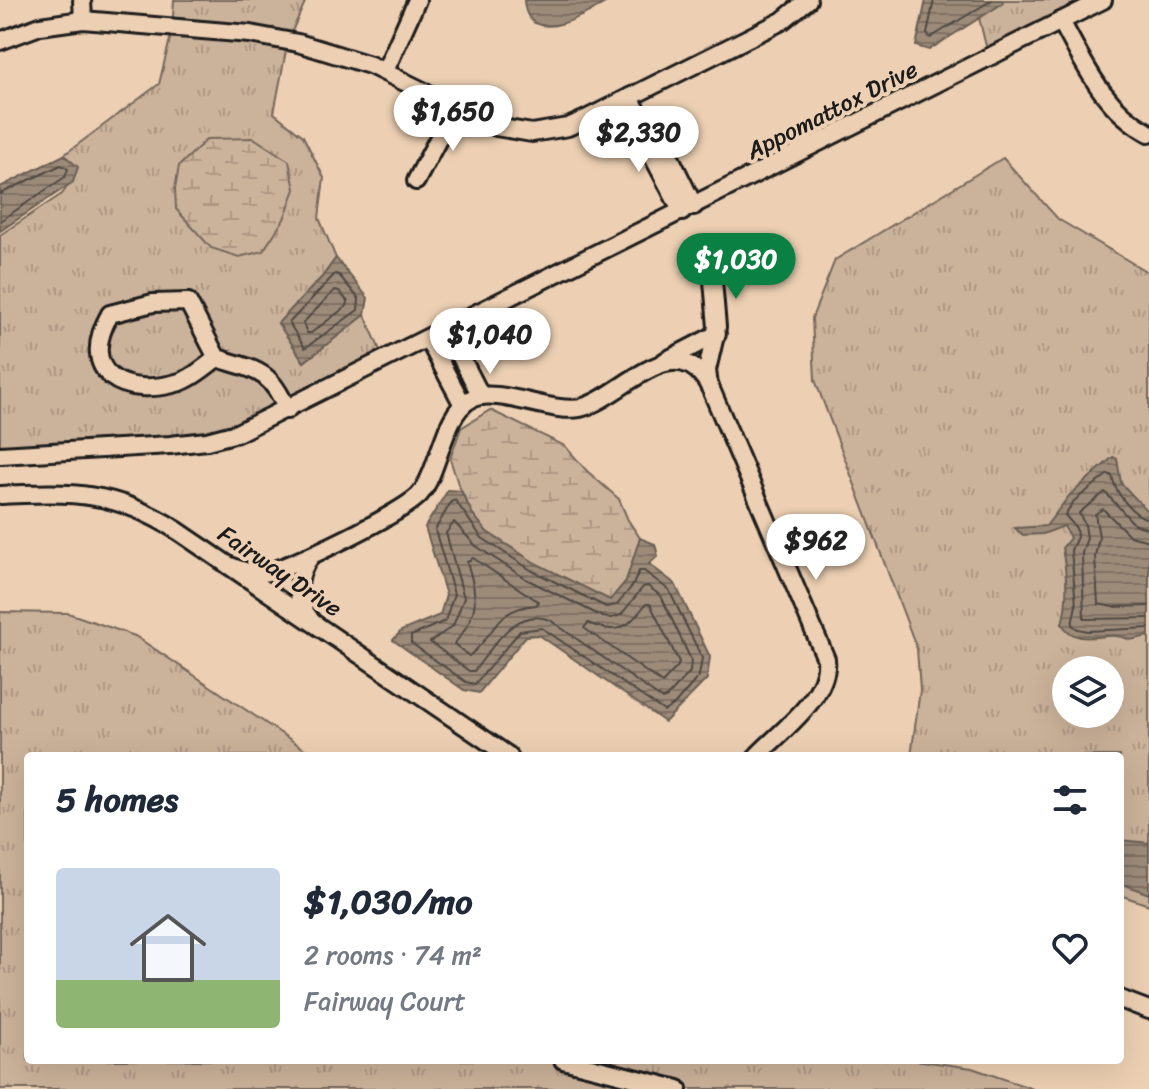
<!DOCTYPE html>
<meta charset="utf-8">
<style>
:root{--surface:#fff;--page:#f6f6f7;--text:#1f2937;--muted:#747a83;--accent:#0b8043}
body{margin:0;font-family:Sriracha,sans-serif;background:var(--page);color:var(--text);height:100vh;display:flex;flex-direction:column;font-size:30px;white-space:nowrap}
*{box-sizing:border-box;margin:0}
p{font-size:26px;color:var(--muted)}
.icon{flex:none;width:44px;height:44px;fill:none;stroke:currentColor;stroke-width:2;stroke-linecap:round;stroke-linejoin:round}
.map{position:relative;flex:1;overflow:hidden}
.side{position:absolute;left:24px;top:752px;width:1100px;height:312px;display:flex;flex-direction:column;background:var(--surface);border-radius:8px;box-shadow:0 8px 32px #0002}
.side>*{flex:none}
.buttons{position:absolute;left:1052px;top:656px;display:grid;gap:16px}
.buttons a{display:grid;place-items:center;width:72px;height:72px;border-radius:50%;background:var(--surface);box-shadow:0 8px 32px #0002;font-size:40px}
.price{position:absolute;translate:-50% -68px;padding:0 18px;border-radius:28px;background:#fff;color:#222;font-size:26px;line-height:52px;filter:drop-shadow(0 2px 4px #0008)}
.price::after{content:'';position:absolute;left:50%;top:48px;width:24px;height:18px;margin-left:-12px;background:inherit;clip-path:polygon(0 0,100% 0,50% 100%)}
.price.selected{background:var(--accent);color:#fff}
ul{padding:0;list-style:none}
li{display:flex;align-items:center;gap:24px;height:200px;padding:0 32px}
li span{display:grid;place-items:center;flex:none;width:224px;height:160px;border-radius:8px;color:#555}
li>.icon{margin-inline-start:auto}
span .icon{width:96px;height:96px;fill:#fffc;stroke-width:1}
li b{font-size:34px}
h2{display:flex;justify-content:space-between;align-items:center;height:96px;padding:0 32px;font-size:34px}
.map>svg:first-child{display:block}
</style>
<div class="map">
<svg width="1149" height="1089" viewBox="0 0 1149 1089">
<defs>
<pattern id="grass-tufts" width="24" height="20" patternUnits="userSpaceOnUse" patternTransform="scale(2)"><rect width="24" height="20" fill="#cbb29a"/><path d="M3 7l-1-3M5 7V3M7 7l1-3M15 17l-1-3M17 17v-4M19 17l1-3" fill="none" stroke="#ae9884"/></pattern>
<pattern id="wetland-marsh" width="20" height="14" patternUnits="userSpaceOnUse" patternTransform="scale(2)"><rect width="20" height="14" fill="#cbb29a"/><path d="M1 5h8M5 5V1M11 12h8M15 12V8" fill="none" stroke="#ae9884"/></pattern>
<pattern id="water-rules" width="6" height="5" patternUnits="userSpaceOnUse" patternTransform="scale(2)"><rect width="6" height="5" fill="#9d8b7a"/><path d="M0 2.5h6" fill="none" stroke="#7f7163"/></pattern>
</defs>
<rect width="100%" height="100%" fill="#edd0b3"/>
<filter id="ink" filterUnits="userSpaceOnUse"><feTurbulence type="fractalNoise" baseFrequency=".0125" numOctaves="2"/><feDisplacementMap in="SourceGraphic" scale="16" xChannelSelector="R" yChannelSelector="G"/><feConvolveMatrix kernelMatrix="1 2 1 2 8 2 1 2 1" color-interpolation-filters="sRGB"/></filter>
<g filter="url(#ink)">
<g fill="url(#grass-tufts)" stroke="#74675b" stroke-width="2" fill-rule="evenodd">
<path d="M174 0H306L288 40 274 113 303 136 324 178 319 218 336 258 322 277 278 323 304 362 365 315 382 355 235 427 206 434 169 438 0 448V235L62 194C73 181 72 169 65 154L159 84 172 31Z"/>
<polygon points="1002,0 1086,0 987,50 979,18 1002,3"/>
<path d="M1003 158 1058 219 1149 273V905L1120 895V756H911L920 690 917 649 815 380 812 318 835 260ZM1066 670H1110V714H1066Z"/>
<polygon points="0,612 68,613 135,636 315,756 28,756 28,1060 915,1060 972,1068 1033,1089 0,1089"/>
</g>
<g fill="url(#wetland-marsh)" stroke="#74675b" stroke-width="2">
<polygon points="254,138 289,161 295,189 284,219 263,251 239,257 211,248 176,209 175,189 179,166 207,139"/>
<polygon points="490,410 565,446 587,471 619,499 628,520 640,538 626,581 611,601 535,563 487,532 472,513 458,484 450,459 461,428"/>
</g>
<g fill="url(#water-rules)" stroke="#695f54" stroke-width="2">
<path d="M524 0H610C589 13 527 51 524 0Z"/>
<polygon points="926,0 1002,0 1003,3 929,50 916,46"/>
<polygon points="64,155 78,167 73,182 0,231 0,187"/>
<polygon points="336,258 368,298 365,315 304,362 278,323 322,277"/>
<path d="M1113 457 1117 459 1121 483 1149 513V636L1130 640C1109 627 1079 651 1062 624 1069 599 1067 574 1062 548L1070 538 1064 526 1043 534 1023 535 1015 528 1046 526 1069 496Z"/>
<polygon points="448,490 461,491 472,513 487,532 535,563 610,600 626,581 640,538 655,544 658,556 649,564 675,584 710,657 707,679 665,722 539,635 526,636 479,693 464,690 393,640 401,631 440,615 446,595 425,527"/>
<polygon points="1120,840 1149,843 1149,894 1120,883"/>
</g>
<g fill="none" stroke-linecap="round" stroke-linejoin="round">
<g stroke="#504842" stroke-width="2">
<polyline points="934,0 927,34 930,38 992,0"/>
<polyline points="0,194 61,165 68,169 65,177 0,221"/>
<polygon points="335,274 339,275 359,299 358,310 305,348 289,323"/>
<polygon points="335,290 339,291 348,302 347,306 311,333 307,333 303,323"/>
<polygon points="455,500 482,538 531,570 606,607 617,605 633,585 639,571 644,571 669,590 702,658 699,676 675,704 664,711 542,628 520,631 475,684 466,682 411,643 411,636 445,621 454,594 435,530 451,502"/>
<path d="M1149 519C1132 516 1115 492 1112 476L1108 474 1074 501 1065 515 1076 528 1077 537 1071 550 1076 605 1072 625 1078 629 1088 631 1149 628"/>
<path d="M454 522 476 546 526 579 603 617 612 618 621 615 643 587 648 586 661 596 691 660 690 672 667 697 662 699 550 620C514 606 493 648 474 671H469L430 642 453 626 464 598 446 533Z"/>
<polyline points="1149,529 1134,524 1105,492 1079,513 1085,525 1087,538 1082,553 1084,619 1149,618"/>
<polyline points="1149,541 1130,536 1103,509 1095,514 1099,537 1095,556 1098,604 1113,607 1149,606"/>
<path d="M473 558 539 602 536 605C493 609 497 634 469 656L454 644C480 613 478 599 467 562Z"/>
<path d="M650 604 679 662 678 666 662 683 584 628 588 623C618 636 627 628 646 604Z"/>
</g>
<g stroke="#1c1c1c" stroke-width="22">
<g id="minor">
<polyline points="82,0 83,20"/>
<path d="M1061 21C1085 65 1103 108 1149 133"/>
<polyline points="0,41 40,26 83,20 250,34 298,43 370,65 496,127 532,133 568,127 586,119 782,21 808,0"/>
<polyline points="385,71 417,0"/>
<polyline points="630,97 641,118 667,151 694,206"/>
<polyline points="644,127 652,155 682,212"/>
<polyline points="416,181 455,107"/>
<polyline points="447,330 481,396"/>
<polyline points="428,339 463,405"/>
<path d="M217 358C206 366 193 378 180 382 125 399 76 374 110 314L153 303 188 302 217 358C256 370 271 370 287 410"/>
<polyline points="665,361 717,334"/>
<polyline points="709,386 707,370 717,327 712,269"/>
<polyline points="0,455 170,445 207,441 237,433 1103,0"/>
<path d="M0 495C73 492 114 490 178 531L509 756"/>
<path d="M228 565C239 570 250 574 263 573 287 570 405 512 420 494 440 470 443 413 471 399 497 386 551 414 580 408 622 398 675 324 710 387L826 659C830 696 781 731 757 756"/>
<path d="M310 619C294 600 296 575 311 556"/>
<polyline points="1120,999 1149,1010"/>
<polyline points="563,1060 678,1089"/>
</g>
</g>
<use href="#minor" stroke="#edd0b3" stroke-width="16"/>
</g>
</g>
<g text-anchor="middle" stroke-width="8" stroke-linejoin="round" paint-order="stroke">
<g font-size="24" fill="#1c1c1c" stroke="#edd0b3">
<text transform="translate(832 110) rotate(-27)" y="8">Appomattox Drive</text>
<text transform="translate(280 571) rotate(34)" y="8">Fairway Drive</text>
</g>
</g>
</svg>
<div class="buttons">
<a><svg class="icon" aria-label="layers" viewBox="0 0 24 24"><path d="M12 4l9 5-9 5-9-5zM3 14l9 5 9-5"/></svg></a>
</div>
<b class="price" style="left:453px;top:153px">$1,650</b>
<b class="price" style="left:639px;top:174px">$2,330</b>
<b class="price selected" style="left:736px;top:301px">$1,030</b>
<b class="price" style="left:490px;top:376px">$1,040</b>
<b class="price" style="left:816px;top:582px">$962</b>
<section class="side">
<h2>5 homes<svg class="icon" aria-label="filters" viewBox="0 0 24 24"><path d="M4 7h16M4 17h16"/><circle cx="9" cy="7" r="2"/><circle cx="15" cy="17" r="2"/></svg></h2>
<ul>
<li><span style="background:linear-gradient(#c9d6e8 70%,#8fb573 0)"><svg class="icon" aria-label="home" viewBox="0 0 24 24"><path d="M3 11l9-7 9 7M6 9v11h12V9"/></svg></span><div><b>$1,030/mo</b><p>2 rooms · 74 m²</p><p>Fairway Court</p></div><svg class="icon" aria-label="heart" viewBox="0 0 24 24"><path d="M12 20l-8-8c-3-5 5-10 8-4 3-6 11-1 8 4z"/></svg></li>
</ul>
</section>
</div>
